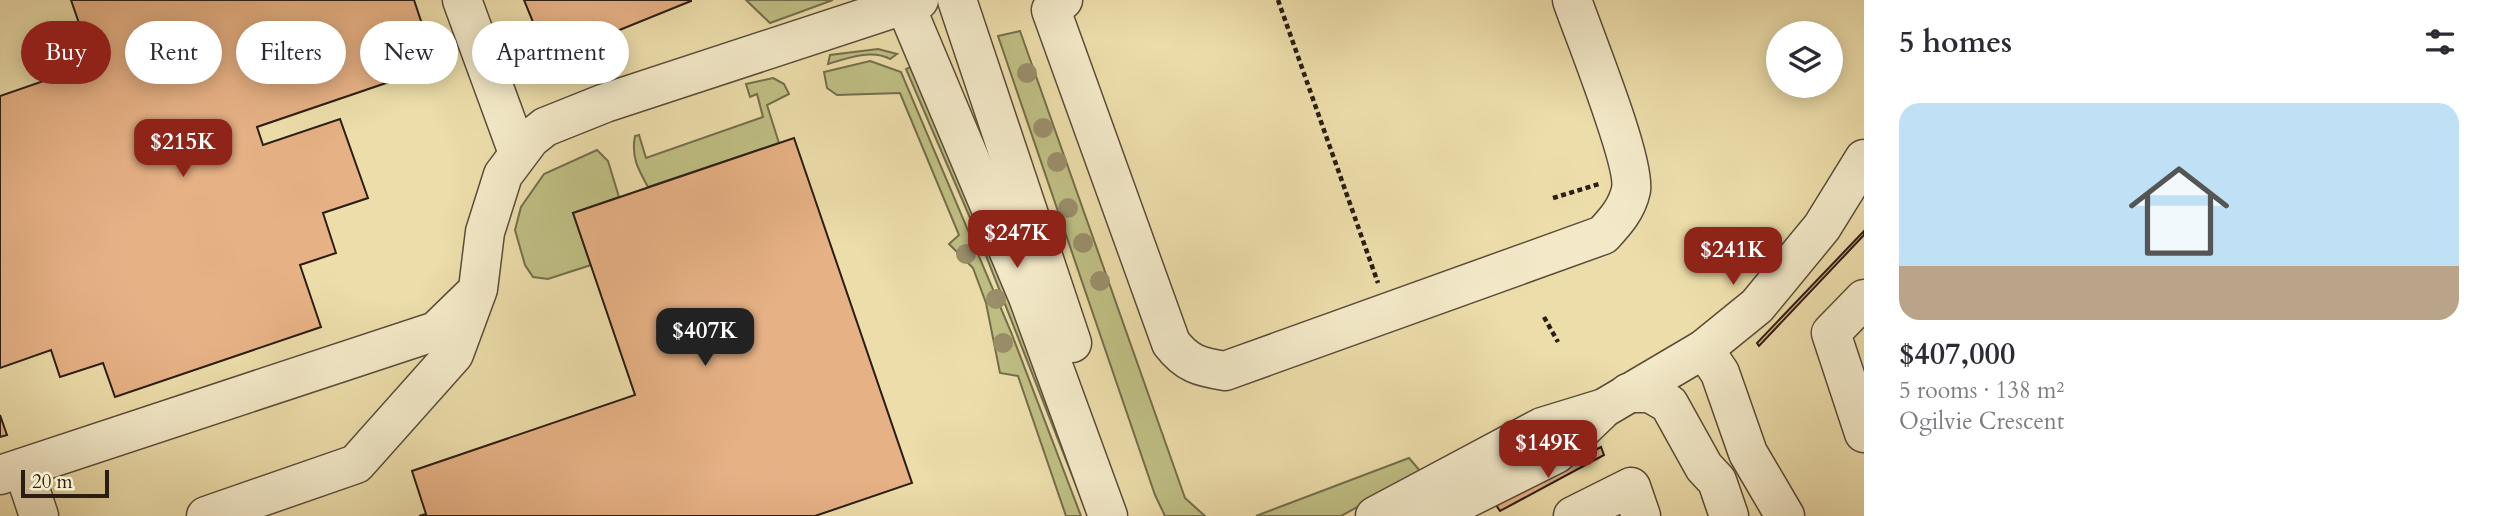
<!DOCTYPE html>
<meta charset="utf-8">
<style>
:root{--surface:#fff;--page:#f7f7f7;--text:#2b2b33;--muted:#7c7c81;--accent:#8f2418}
body{margin:0;font-family:Cardo,serif;background:var(--page);color:var(--text);height:100vh;display:flex;flex-direction:column;font-size:26px;white-space:nowrap}
*{box-sizing:border-box;margin:0}
p{font-size:23px;color:var(--muted)}
.icon{flex:none;width:38px;height:38px;fill:none;stroke:currentColor;stroke-width:2;stroke-linecap:round;stroke-linejoin:round}
.map{position:relative;flex:1;overflow:hidden}
.panel{display:flex;flex-direction:column;background:var(--surface);width:630px}
.panel>*{flex:none}
.top-card{position:absolute;left:21px;top:21px;width:665px;height:63px;display:flex;gap:14px}
.controls{position:absolute;left:1766px;top:21px;display:grid;gap:14px}
.controls a{display:grid;place-items:center;width:77px;height:77px;border-radius:50%;background:var(--surface);box-shadow:0 4px 18px #0003;font-size:35px}
.scale{position:absolute;left:21px;bottom:18px;width:88px;box-sizing:border-box;padding-left:7px;border:4px solid #2a1d13;border-top:0;font-size:19px;line-height:24px;white-space:nowrap;color:#2a1d13;-webkit-text-stroke:5px #f3e9c8;paint-order:stroke}
.price{position:absolute;translate:-50% -60px;padding:0 16px;border-radius:14px;background:var(--accent);color:#fff;font-size:23px;line-height:46px;filter:drop-shadow(0 2px 4px #0008)}
.price::after{content:'';position:absolute;left:50%;top:42px;width:21px;height:16px;margin-left:-10px;background:inherit;clip-path:polygon(0 0,100% 0,50% 100%)}
.price.active{background:#222;color:#fff}
ul{padding:0;list-style:none}
li{display:grid;align-content:center;gap:14px;height:371px;padding:0 35px}
li span{display:grid;place-items:center;height:217px;border-radius:21px;color:#555}
li>.icon{margin-inline-start:auto}
span .icon{width:126px;height:126px;fill:#fffc;stroke-width:1}
li b{font-size:30px}
h2{display:flex;justify-content:space-between;align-items:center;height:84px;padding:0 35px;font-size:30px}
.tag{padding:0 24px;border-radius:32px;background:var(--surface);box-shadow:0 4px 18px #0003;font-size:24px;line-height:63px}
.tag.active{background:var(--accent);color:#fff}
main{display:flex;flex:1;min-height:0}
.map>svg:first-child{display:block}
</style>
<main>
<div class="map">
<svg width="1864" height="516" viewBox="0 0 1864 516">
<rect width="100%" height="100%" fill="#ecddaa"/>
<filter id="stains"><feTurbulence type="fractalNoise" baseFrequency=".00286" numOctaves="4"/><feColorMatrix values="0 0 0 0 .2 0 0 0 0 .09 0 0 0 0 .02 0 0 0 .5 -.17"/></filter>
<radialGradient id="worn" r=".72"><stop offset=".6" stop-color="#630" stop-opacity="0"/><stop offset="1" stop-color="#630" stop-opacity=".3"/></radialGradient>
<g fill="#bfbf84" stroke="#746e4c" stroke-width="2">
<polygon points="746,0 833,0 770,23"/>
<polygon points="1020,31 1185,498 1205,516 1165,516 1155,495 998,36"/>
<path d="M878 49 897 54 890 59C872 49 847 58 828 64L830 55Z"/>
<polygon points="870,61 901,72 1011,332 1081,516 1066,516 1018,376 1000,373 986,303 973,268 949,244 959,235 900,93 837,95 827,88 824,72"/>
<polygon points="913,66 1071,452 1088,516 983,248 906,69"/>
<path d="M773 78 784 84 789 94 767 105 779 143 648 187C638 169 631 157 635 136L639 135 646 158 763 117 757 94 750 97 746 84Z"/>
<polygon points="597,150 608,161 619,197 573,213 591,265 548,279 533,277 525,265 515,230 521,207 544,174"/>
<polygon points="1409,458 1421,472 1341,516 1256,516"/>
</g>
<g fill="#e6b185" stroke="#2a1d13" stroke-width="2">
<polygon points="71,0 414,0 436,66 257,127 263,145 340,119 368,198 323,213 336,253 300,265 321,327 115,397 103,363 60,377 51,350 0,368 0,96 93,64"/>
<polygon points="524,0 691,0 691,1 548,59"/>
<polygon points="794,138 912,483 815,516 419,516 426,514 412,471 635,395 573,213"/>
<polygon points="1864,231 1864,235 1759,346 1757,343"/>
<polygon points="0,415 7,435 0,437"/>
<polygon points="1601,447 1604,455 1500,511 1494,502"/>
</g>
<g fill="none" stroke-linecap="round" stroke-linejoin="round">
<g stroke="#5a4d39" stroke-width="41">
<g id="minor">
<polyline points="462,0 518,153"/>
<polyline points="903,0 1028,297 1108,516"/>
<polyline points="957,0 1072,343"/>
<path d="M1063 0 1051 10 1171 343C1187 364 1200 367 1225 371L1603 235C1615 222 1627 209 1631 190 1636 162 1584 35 1572 0"/>
<polyline points="1864,299 1831,333 1864,433"/>
<polyline points="1704,349 1720,373 1748,453 1785,516"/>
<polyline points="1628,393 1650,393 1669,404 1704,467 1717,481 1729,516"/>
<polyline points="23,468 39,516"/>
<polyline points="0,475 436,331 472,296"/>
<polyline points="206,516 356,464 454,354 478,289 485,232 503,175 530,139 545,127 605,103 919,0"/>
<polyline points="1375,516 1542,427 1604,408 1704,349 1757,306 1822,227 1864,159"/>
<polyline points="1432,516 1556,454 1600,412"/>
<polyline points="1573,516 1631,487 1641,516"/>
</g>
</g>
<g stroke="#2a1d13" stroke-width="4.5" stroke-dasharray="5 3.5" stroke-linecap="butt">
<polyline points="1278,0 1378,283"/>
<polyline points="1553,198 1599,184"/>
<polyline points="1544,317 1558,342"/>
</g>
<use href="#minor" stroke="#f3e9c8" stroke-width="38"/>
</g>
<g fill="#9a8e6a">
<circle cx="1027" cy="73" r="10"/>
<circle cx="1043" cy="128" r="10"/>
<circle cx="1057" cy="162" r="10"/>
<circle cx="1068" cy="208" r="10"/>
<circle cx="1083" cy="243" r="10"/>
<circle cx="966" cy="254" r="10"/>
<circle cx="1100" cy="281" r="10"/>
<circle cx="996" cy="299" r="10"/>
<circle cx="1003" cy="343" r="10"/>
</g>
<rect width="100%" height="100%" filter="url(#stains)"/>
<rect width="100%" height="100%" fill="url(#worn)"/>
</svg>
<div class="controls">
<a><svg class="icon" aria-label="layers" viewBox="0 0 24 24"><path d="M12 4l9 5-9 5-9-5zM3 14l9 5 9-5"/></svg></a>
</div>
<div class="scale">20 m</div>
<b class="price" style="left:183px;top:179px">$215K</b>
<b class="price" style="left:1017px;top:270px">$247K</b>
<b class="price" style="left:1733px;top:287px">$241K</b>
<b class="price active" style="left:705px;top:368px">$407K</b>
<b class="price" style="left:1548px;top:480px">$149K</b>
<div class="top-card">
<a class="tag active">Buy</a>
<a class="tag">Rent</a>
<a class="tag">Filters</a>
<a class="tag">New</a>
<a class="tag">Apartment</a>
</div>
</div>
<section class="panel">
<h2>5 homes<svg class="icon" aria-label="filters" viewBox="0 0 24 24"><path d="M4 7h16M4 17h16"/><circle cx="9" cy="7" r="2"/><circle cx="15" cy="17" r="2"/></svg></h2>
<ul>
<li><span style="background:linear-gradient(#bfe0f5 75%,#b9a48a 0)"><svg class="icon" aria-label="home" viewBox="0 0 24 24"><path d="M3 11l9-7 9 7M6 9v11h12V9"/></svg></span><div><b>$407,000</b><p>5 rooms · 138 m²</p><p>Ogilvie Crescent</p></div></li>
</ul>
</section>
</main>
